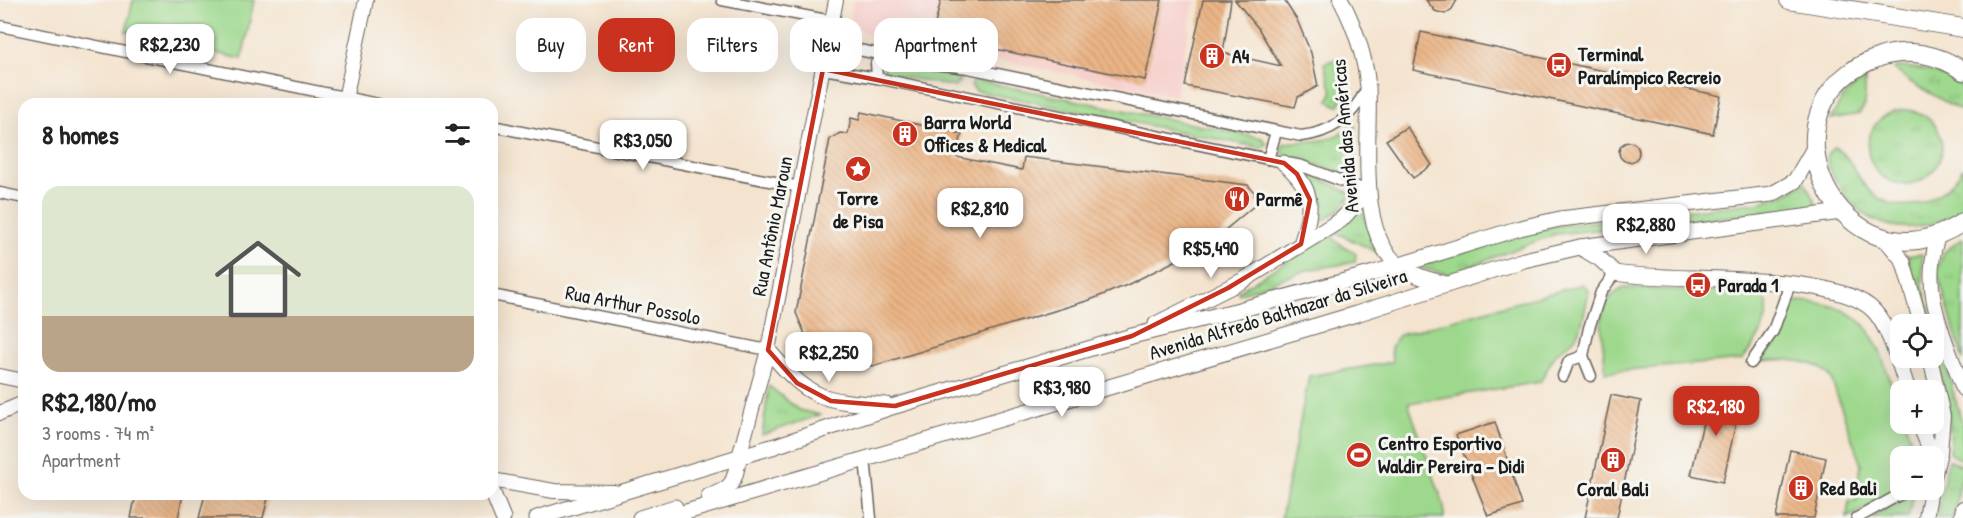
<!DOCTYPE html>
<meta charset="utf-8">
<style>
:root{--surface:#fff;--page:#f2f2f2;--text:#222;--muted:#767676;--accent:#c8321e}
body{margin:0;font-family:"Patrick Hand",sans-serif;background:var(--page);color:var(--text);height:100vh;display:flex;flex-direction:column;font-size:22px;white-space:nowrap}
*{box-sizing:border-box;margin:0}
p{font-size:20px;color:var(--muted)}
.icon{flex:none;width:33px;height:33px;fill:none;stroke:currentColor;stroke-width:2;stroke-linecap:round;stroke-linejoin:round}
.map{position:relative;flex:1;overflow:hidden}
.drawer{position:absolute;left:18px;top:98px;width:480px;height:402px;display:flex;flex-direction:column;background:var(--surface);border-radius:18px;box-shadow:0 6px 24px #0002}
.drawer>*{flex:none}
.hud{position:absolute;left:516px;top:18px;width:570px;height:54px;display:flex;gap:12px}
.fabs{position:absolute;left:1890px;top:314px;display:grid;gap:12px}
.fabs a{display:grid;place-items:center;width:54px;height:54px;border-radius:12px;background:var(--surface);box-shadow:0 6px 24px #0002;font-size:30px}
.price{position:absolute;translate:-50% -51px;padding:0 14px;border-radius:12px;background:#fff;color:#222;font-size:20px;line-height:39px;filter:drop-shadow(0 2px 3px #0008)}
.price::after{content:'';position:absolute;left:50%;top:36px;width:18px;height:14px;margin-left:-9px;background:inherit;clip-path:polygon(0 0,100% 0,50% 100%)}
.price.selected{background:var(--accent);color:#fff}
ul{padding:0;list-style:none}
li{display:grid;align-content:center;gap:12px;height:318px;padding:0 24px}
li span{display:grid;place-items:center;height:186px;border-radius:18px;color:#555}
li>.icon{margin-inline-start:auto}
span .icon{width:108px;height:108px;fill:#fffc;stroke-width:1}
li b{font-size:26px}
h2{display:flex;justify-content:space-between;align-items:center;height:72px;padding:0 24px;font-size:26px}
.pill{padding:0 21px;border-radius:18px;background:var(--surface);box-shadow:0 6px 24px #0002;font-size:21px;line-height:54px}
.pill.selected{background:var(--accent);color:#fff}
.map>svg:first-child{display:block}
</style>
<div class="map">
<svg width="1963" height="518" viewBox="0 0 1963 518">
<defs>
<pattern id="grass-tufts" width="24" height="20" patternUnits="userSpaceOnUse" patternTransform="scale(1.5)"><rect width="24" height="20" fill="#9dd88c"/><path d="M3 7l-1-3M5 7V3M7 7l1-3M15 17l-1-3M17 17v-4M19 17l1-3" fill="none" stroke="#87b978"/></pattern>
<pattern id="building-back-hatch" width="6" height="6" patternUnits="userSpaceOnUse" patternTransform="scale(1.5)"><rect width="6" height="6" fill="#ebb586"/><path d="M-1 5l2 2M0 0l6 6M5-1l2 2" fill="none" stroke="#c99b73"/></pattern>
</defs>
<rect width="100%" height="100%" fill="#f6f6f2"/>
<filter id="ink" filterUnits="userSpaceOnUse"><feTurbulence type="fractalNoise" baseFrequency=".0167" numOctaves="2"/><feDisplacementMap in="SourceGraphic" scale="12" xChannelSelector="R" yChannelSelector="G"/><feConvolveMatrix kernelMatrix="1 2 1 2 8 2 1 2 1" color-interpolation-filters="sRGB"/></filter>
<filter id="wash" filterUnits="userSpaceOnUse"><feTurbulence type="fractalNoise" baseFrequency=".008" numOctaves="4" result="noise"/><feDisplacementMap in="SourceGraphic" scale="24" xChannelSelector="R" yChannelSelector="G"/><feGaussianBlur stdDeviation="1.35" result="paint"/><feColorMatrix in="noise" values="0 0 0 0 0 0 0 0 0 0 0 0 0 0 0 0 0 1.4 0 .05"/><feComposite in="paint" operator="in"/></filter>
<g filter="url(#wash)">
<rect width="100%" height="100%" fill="#f4e4cf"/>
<polygon fill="#f7d0cc" points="853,0 1195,0 1175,96 865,33 851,20"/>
<g fill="url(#grass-tufts)" stroke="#5c7a54" stroke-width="1.5">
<path d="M1343 57C1348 73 1350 93 1338 106L1328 101 1332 92 1324 63Z"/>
<polygon points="889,61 955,74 960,81 955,87 888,74 883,68"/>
<path d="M1896 67C1922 67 1938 72 1960 85L1963 88V112L1910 82 1894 69Z"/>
<polygon points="1865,77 1865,105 1859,114 1831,119 1843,97"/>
<polygon points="974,80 1262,138 1267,144 1261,148 976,91 971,86"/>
<circle cx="1905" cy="147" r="37"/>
<path d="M1353 124 1355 125 1356 178 1282 153 1281 149 1285 143C1313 139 1329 146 1353 124Z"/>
<path d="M1834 147C1852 156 1854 175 1868 189 1899 222 1945 201 1963 167V208C1920 237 1870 235 1841 188 1834 177 1827 169 1827 155Z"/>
<polygon points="1311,174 1352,194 1338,211 1318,224"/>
<polygon points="1805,182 1818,208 1556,234 1449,274 1421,268 1423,264 1541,228 1761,202 1787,194"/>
<polygon points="1359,210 1362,211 1377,252 1335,232"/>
<polygon points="1331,234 1336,241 1356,254 1355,262 1307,270 1239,294 1238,291"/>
<polygon points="1963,238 1963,360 1937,271 1944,252"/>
<path d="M1922 254 1923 286 1963 426V461L1950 453C1954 407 1934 368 1934 324H1928L1907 256Z"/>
<polygon points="769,386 799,410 820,415 762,435"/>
<polygon points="1948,460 1963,466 1963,470 1953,518 1936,518"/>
</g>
<g fill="#9dd88c" stroke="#5c7a54" stroke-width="1.5">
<polygon points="133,0 254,0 242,59 126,32"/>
<polygon points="1583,284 1589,291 1582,324 1575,338 1555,355 1540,382 1408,403 1444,506 1444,518 1281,518 1309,376 1392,362 1391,347 1399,335"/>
<path d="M1624 288 1747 292 1759 295 1767 302C1769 327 1756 342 1742 360L1605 372C1606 342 1588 304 1624 288Z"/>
<path d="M1798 301C1876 303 1878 348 1900 410V423H1905L1917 456H1900V489H1905L1847 518 1849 500 1856 501 1861 465 1831 378C1817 358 1783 359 1760 361 1787 337 1777 330 1790 304Z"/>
<polygon points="1913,495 1908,518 1871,518"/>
</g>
<g id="blocks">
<g fill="url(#building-back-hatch)">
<polygon points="941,0 1162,0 1145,80 932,36"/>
<polygon points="1203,0 1231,0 1223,53 1281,66 1258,28 1235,0 1284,0 1297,20 1311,53 1318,86 1298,97 1295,107 1185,86"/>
<polygon points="1426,0 1457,0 1452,9 1445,14 1435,11"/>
<polygon points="1421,32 1721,96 1713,134 1413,70"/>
<polygon points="861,112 962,134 956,157 1022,170 1024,157 1248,185 1254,192 1255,205 1207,245 1127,285 1090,300 873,366 813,353 796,313 830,139 840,133 848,134 851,118 859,120"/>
<polygon points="1407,127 1432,165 1413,178 1386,140"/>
<circle cx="1629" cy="152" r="10"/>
<polygon points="1710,392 1741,399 1723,482 1691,475"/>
<polygon points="1611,395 1641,401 1617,518 1585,518"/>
<polygon points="1495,422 1522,505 1488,516 1456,435"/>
<polygon points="1790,450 1826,458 1814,518 1776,518"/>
<polygon points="136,494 183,494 178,518 131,518"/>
<polygon points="205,494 269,494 263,518 199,518"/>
</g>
</g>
</g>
<g filter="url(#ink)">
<use href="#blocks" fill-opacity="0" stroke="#68625b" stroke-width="1.5"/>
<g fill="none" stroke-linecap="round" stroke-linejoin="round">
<g stroke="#68625b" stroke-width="13">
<g id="minor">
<polyline points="722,0 832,21"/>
<polyline points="0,26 378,104"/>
<path d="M828 44 925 63 968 68 1301 136C1332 133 1352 117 1366 90"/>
<polyline points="823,69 877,78 1302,166 1368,191"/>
<polyline points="877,78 876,63 886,55"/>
<polyline points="492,126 800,187"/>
<polyline points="1268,159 1276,132"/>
<polyline points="0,193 24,198"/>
<polyline points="492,295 768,350"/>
<polyline points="1751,363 1773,331 1790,284"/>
<polyline points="1563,376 1569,361 1583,356"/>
<polyline points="1591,376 1583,356 1589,328 1601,292 1615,273"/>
<polyline points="865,458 871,518"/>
<polyline points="1857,518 1910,489"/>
</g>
</g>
<g stroke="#68625b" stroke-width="16">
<g id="tertiary">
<polyline points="344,104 366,0"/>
<path d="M1938 236C1919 292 1945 336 1963 389"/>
<polyline points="1883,237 1903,261 1921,324"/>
<polyline points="1930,357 1943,416 1940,452 1934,477"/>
<polyline points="0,376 24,381"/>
<polyline points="0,413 24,403"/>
<polyline points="739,457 768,350 836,0"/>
<polyline points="492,480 554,491 614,492"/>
<polyline points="1926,518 1931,489"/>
<polyline points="1961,518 1963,508"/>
</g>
</g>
<g stroke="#68625b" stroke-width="17">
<g id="secondary">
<path d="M1341 0C1355 27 1365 56 1368 87 1371 134 1355 235 1400 266 1414 276 1430 280 1447 284"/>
<path d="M1284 163C1315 189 1313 208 1301 244"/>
<path d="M1580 247 1600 259 1615 273C1672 283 1837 270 1874 311 1890 328 1900 367 1908 390"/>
<polyline points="1156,324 1242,281 1341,220 1368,191"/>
<path d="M768 350C810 400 822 401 886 405"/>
<polyline points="1919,423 1933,456"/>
<polyline points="492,491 503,518"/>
<path d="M709 496C734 488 734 482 739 457"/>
<polyline points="537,518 775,446 895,406 1132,336 1239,310 1374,273 1520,228 1560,219 1772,194 1795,181 1814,148"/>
<polyline points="640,518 675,507"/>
<polyline points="666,518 1356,314 1524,260 1580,247 1841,212"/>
</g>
</g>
<g stroke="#68625b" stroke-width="20">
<g id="trunk">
<polyline points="1789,0 1963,28"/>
<path d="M1963 71C1939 54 1908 48 1880 57 1746 103 1841 302 1963 222"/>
</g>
</g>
<use href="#minor" stroke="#fff" stroke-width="10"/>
<use href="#tertiary" stroke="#fff" stroke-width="14"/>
<use href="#secondary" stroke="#fff" stroke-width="15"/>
<use href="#trunk" stroke="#fff" stroke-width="18"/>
</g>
</g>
<path fill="none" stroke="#c8321e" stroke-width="4.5" stroke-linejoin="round" d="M823 69 1284 163 1297 174 1310 200 1301 244 1228 288 1132 336 895 406 831 401 797 383 768 350Z"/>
<defs>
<g id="building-disc" transform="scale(1.35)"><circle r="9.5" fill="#c8321e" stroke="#f6f6f2"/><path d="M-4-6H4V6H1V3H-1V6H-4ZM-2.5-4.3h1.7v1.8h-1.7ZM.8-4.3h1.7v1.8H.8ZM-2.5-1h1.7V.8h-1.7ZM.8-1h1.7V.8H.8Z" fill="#fff"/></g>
<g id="bus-disc" transform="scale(1.35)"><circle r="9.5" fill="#c8321e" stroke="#f6f6f2"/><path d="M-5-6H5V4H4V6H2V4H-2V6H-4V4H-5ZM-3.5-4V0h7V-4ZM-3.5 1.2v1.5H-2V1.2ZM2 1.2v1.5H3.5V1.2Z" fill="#fff"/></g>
<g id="sight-disc" transform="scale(1.35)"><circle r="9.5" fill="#c8321e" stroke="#f6f6f2"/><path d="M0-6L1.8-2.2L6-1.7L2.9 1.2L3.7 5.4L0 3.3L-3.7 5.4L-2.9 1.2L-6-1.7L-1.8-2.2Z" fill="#fff"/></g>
<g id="restaurant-disc" transform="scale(1.35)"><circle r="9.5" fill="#c8321e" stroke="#f6f6f2"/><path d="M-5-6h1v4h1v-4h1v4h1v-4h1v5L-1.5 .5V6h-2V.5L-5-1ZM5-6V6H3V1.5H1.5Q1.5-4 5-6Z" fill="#fff"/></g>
<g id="stadium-disc" transform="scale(1.35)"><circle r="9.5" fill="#c8321e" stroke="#f6f6f2"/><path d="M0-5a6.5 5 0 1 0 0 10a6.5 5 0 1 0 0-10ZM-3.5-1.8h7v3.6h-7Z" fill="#fff"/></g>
</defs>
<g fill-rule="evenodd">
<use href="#building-disc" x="1212" y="56"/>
<use href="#bus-disc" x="1559" y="65"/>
<use href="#building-disc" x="905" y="134"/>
<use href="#sight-disc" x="858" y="169"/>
<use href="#restaurant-disc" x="1237" y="199"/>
<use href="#bus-disc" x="1698" y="285"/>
<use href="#stadium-disc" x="1359" y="455"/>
<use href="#building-disc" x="1613" y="460"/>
<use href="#building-disc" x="1801" y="488"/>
</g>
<g text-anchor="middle" stroke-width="6" stroke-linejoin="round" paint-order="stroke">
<g font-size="20" font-weight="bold" fill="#1c1c1c" stroke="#f6f6f2" text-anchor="start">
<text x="1578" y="61">Terminal<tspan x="1578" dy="23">Paralímpico Recreio</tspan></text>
<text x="1232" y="63">A4</text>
<text x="924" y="129">Barra World<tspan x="924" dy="23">Offices &amp; Medical</tspan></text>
<text x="858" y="205" text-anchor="middle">Torre<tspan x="858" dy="23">de Pisa</tspan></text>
<text x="1256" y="206">Parmê</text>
<text x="1718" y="292">Parada 1</text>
<text x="1378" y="450">Centro Esportivo<tspan x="1378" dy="23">Waldir Pereira - Didi</tspan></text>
<text x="1820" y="495">Red Bali</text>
<text x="1613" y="496" text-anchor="middle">Coral Bali</text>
</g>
<g font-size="20" fill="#1c1c1c" stroke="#f6f6f2">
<text transform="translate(1345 136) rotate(-95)" y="7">Avenida das Américas</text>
<text transform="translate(772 226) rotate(-79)" y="7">Rua Antônio Maroun</text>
<text transform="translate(633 305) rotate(11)" y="7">Rua Arthur Possolo</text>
<text transform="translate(1278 314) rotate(-17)" y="7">Avenida Alfredo Balthazar da Silveira</text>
</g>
</g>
</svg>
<div class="fabs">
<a><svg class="icon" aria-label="locate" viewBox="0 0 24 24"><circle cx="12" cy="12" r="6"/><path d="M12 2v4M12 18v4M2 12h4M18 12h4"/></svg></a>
<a>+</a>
<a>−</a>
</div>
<b class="price" style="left:170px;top:75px">R$2,230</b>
<b class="price" style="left:643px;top:171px">R$3,050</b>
<b class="price" style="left:980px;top:239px">R$2,810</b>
<b class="price" style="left:1646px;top:255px">R$2,880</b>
<b class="price" style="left:1211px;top:279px">R$5,490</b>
<b class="price" style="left:829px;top:383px">R$2,250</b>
<b class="price" style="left:1062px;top:418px">R$3,980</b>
<b class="price selected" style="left:1716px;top:437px">R$2,180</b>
<div class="hud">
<a class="pill">Buy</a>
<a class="pill selected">Rent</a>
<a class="pill">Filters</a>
<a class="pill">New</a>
<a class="pill">Apartment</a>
</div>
<section class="drawer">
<h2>8 homes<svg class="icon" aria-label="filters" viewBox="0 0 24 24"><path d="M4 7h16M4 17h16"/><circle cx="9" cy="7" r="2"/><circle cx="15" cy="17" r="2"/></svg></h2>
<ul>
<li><span style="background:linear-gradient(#dfe7d0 70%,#b9a48a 0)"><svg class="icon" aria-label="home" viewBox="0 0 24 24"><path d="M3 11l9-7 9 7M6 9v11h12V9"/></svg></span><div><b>R$2,180/mo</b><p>3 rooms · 74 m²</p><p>Apartment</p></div></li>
</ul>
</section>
</div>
